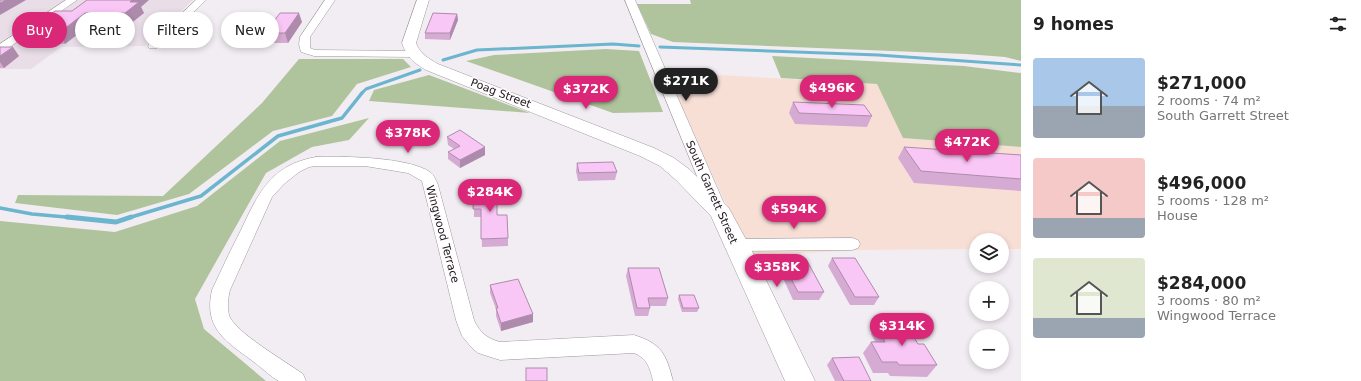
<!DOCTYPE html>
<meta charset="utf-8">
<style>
:root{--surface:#fff;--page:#f2f2f2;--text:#222;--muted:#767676;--accent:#db2777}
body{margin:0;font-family:"DejaVu Sans",sans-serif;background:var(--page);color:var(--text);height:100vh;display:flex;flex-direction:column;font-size:15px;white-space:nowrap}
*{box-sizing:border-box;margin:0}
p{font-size:13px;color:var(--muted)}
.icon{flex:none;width:22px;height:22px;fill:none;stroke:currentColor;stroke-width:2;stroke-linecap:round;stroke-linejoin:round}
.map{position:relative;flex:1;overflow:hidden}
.details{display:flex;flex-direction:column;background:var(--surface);width:340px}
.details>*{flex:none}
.guide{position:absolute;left:12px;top:12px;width:380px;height:36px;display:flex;gap:8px}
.controls{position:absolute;left:969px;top:233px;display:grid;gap:8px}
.controls a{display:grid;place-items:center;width:40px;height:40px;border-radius:50%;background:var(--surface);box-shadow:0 2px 6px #0003;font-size:20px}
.price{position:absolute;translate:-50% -34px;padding:0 9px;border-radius:14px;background:var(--accent);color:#fff;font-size:13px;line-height:26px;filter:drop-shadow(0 1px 2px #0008)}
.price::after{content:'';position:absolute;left:50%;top:24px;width:12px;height:9px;margin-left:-6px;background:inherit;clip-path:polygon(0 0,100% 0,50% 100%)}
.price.selected{background:#222;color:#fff}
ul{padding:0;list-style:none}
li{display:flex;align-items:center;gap:12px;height:100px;padding:0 12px}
li span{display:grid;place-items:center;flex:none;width:112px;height:80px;border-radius:4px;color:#555}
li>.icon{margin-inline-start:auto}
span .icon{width:48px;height:48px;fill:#fffc;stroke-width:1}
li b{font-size:17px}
h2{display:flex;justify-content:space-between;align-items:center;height:48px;padding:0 12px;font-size:17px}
.tag{padding:0 14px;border-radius:18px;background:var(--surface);box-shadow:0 2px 6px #0003;font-size:14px;line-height:36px}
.tag.selected{background:var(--accent);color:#fff}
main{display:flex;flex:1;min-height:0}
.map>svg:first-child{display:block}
</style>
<main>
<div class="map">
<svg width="1021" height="381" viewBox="0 0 1021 381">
<rect width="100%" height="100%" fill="#f2edf2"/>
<polygon fill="#e9dee8" points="0,0 193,0 145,46 61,47 31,69 0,69"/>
<polygon fill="#f8dfd6" points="665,72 877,84 904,138 1021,147 1021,249 1002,249 1002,240 976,240 976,249 861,250 750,256"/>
<g fill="#afc49c">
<polygon points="690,0 1021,0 1021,61 1005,57 966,54 673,42 651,34 637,4 691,4"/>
<polygon points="606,49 639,51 663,112 613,113 466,61 494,55"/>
<polygon points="772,56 964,66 1021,73 1021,147 903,138 877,84 781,78"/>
<polygon points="299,59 403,59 411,67 357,84 332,116 273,131 189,194 117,215 15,203 18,195 163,196 262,103"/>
<polygon points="429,75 530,113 369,101 374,90"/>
<polygon points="369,118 349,140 312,147 266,173 195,299 204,329 266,381 0,381 0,221 115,232 197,206 280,141"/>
</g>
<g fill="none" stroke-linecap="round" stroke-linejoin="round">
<g stroke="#6bb5cf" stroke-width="3">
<polyline points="660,47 878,55 1021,65"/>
<polyline points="443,60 477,50 613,44 639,46"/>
<polyline points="361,94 366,89 420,70"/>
</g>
<g stroke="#6bb5cf" stroke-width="3.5">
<polyline points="0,208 32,214 77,218"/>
<polyline points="128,218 201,196 278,136 342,118 362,93"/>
</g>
<polyline stroke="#6bb5cf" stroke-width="5" points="67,217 116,222 131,217"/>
<g stroke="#9e999d" stroke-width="1">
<g id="street">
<polygon points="66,0 77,0 4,51 0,52 0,44"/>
<polygon points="196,0 206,0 157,48 149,48 148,46 149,44"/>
<polygon points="325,0 335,0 310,37 310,48 315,50 414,51 419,54 414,57 314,56 301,52 299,44 300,37"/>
<polygon points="625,0 635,0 726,208 723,212 718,213 713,212 710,208"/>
<path d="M316 157C343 156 408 157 430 172 434 175 436 180 438 185L474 320C479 332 488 339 500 342L634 335C662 344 666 354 673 381H653C650 368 647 358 634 353L500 360 478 353 472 348 462 336 456 320 422 181 408 173 365 166H316L309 167 299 172 284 184 272 197 230 290C228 298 227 307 229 315 233 331 288 363 303 374L306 381C299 381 286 381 279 381 271 377 262 368 254 362 227 342 203 329 212 290 221 271 230 251 240 232 258 194 270 165 316 157Z"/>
<polygon points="852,238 858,240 860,244 858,248 852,250 737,251 731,249 729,245 731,241 737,239"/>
</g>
</g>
<g stroke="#9e999d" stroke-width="1">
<path id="secondary" d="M417 0H429L416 43C420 54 428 58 438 64L654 148 674 158 690 170 728 207 731 212 749 245 815 381H785L711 216 676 180 660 166 640 156 426 70C415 64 406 56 402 43Z"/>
</g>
<use href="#street" fill="#fff" fill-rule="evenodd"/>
<use href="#secondary" fill="#fff" fill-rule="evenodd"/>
</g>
<g fill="#d6abd3">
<polygon points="141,7 144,13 130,24 91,24 65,44 31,44 24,33 72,11"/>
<polygon points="457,14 458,20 450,40 425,39 425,33"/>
<polygon points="302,22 288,43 268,43 265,33"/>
<polygon points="0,47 19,56 4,68 0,68"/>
<polygon points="793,102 872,116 867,127 795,124 789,113"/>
<polygon points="447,137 485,147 485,155 460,168 448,159 448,152 454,149 448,145"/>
<polygon points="904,147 1021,155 1021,191 914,183 898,158"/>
<polygon points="577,163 617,172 615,180 578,181 576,171"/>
<polygon points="474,186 497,215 508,238 508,246 482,247 481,217 474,217"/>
<polygon points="832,258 879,297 874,305 850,305 828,266"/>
<polygon points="781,259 824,292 819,300 793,300 778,267"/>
<polygon points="628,268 668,298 666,306 650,306 650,308 648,316 635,316 626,276"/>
<polygon points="490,285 533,322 501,331 496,316 496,309 490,293"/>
<polygon points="679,295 699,308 697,312 682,312 678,299"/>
<polygon points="879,322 906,334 918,344 937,365 927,377 890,376 888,373 873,373 863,353 871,342 875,341 871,334"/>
<polygon points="832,358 871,381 835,381 827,365"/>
</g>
<g fill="#ae8bac">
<polygon points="6,0 26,0 0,15 0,3"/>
<polygon points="132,0 149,0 141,7 144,13 130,24 125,13 130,2"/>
<polygon points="85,13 91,24 65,44 59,33"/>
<polygon points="299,13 302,22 288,43 285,33"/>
<polygon points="457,14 458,20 450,40 450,33"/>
<polygon points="13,47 19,56 4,68 0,62 0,56"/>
<polygon points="485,147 485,155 460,168 460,160"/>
<polygon points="533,314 533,322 501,331 501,323"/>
</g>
<g fill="#f9c7f5" stroke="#ae8bac">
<polygon points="0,0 6,0 0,3"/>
<polygon points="87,0 132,0 130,2 139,2 125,13 85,13 59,33 24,33 55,11 72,11"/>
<polygon points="280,13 299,13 285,33 265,33"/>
<polygon points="433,13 457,14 450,33 425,33"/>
<polygon points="0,47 13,47 0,56"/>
<polygon points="793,102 864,105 872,116 799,113"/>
<polygon points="460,130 485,147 460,160 448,152 460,146 447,137"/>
<polygon points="904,147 1021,155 1021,179 921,171"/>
<polygon points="613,162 617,172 579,173 577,163"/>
<polygon points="497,185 497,215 507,215 508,238 481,239 481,209 473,209 474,186"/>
<polygon points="832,258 855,258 879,297 855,297"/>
<polygon points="781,259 806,259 824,292 798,292"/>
<polygon points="628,268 659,268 668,298 648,298 650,308 637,308"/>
<polygon points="518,279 533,314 501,323 496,308 498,308 490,285"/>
<polygon points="679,295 694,295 699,308 683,308"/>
<polygon points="879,322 898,322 906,334 912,334 918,344 924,344 937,365 899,365 897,362 882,362 871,342 885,342 881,334 886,334"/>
<polygon points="859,357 871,381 844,381 832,358"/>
<rect x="526" y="368" width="21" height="13"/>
</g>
<g text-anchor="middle" stroke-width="3" stroke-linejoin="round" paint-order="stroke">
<g font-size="11" fill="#191819" stroke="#fffbfe">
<text transform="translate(501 93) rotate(21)" y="4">Poag Street</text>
<text transform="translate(712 192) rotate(66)" y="4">South Garrett Street</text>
<text transform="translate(443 234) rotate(75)" y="4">Wingwood Terrace</text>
</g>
</g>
</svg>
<div class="controls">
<a><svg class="icon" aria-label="layers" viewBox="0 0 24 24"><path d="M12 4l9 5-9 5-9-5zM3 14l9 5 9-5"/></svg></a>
<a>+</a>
<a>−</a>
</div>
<b class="price selected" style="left:686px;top:102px">$271K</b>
<b class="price" style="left:832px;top:109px">$496K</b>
<b class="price" style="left:586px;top:110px">$372K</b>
<b class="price" style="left:408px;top:154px">$378K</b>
<b class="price" style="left:967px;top:163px">$472K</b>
<b class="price" style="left:490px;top:213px">$284K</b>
<b class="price" style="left:794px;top:230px">$594K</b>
<b class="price" style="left:777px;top:288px">$358K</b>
<b class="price" style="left:902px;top:347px">$314K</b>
<div class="guide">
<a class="tag selected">Buy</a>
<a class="tag">Rent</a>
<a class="tag">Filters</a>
<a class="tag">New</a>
</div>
</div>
<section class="details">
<h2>9 homes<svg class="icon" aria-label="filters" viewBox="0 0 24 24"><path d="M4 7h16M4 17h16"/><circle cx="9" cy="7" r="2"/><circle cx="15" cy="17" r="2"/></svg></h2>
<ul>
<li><span style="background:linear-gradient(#a9c7e8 60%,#9aa5b1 0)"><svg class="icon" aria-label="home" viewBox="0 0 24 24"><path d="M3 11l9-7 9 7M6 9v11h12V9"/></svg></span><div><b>$271,000</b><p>2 rooms · 74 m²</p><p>South Garrett Street</p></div></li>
<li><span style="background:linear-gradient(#f6c9c9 75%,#9aa5b1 0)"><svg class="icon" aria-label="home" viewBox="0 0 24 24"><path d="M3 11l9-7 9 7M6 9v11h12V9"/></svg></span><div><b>$496,000</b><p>5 rooms · 128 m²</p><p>House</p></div></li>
<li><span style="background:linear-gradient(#dfe7d0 75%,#9aa5b1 0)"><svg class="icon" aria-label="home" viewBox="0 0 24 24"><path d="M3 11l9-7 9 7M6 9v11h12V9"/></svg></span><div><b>$284,000</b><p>3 rooms · 80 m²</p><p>Wingwood Terrace</p></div></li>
</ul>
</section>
</main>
